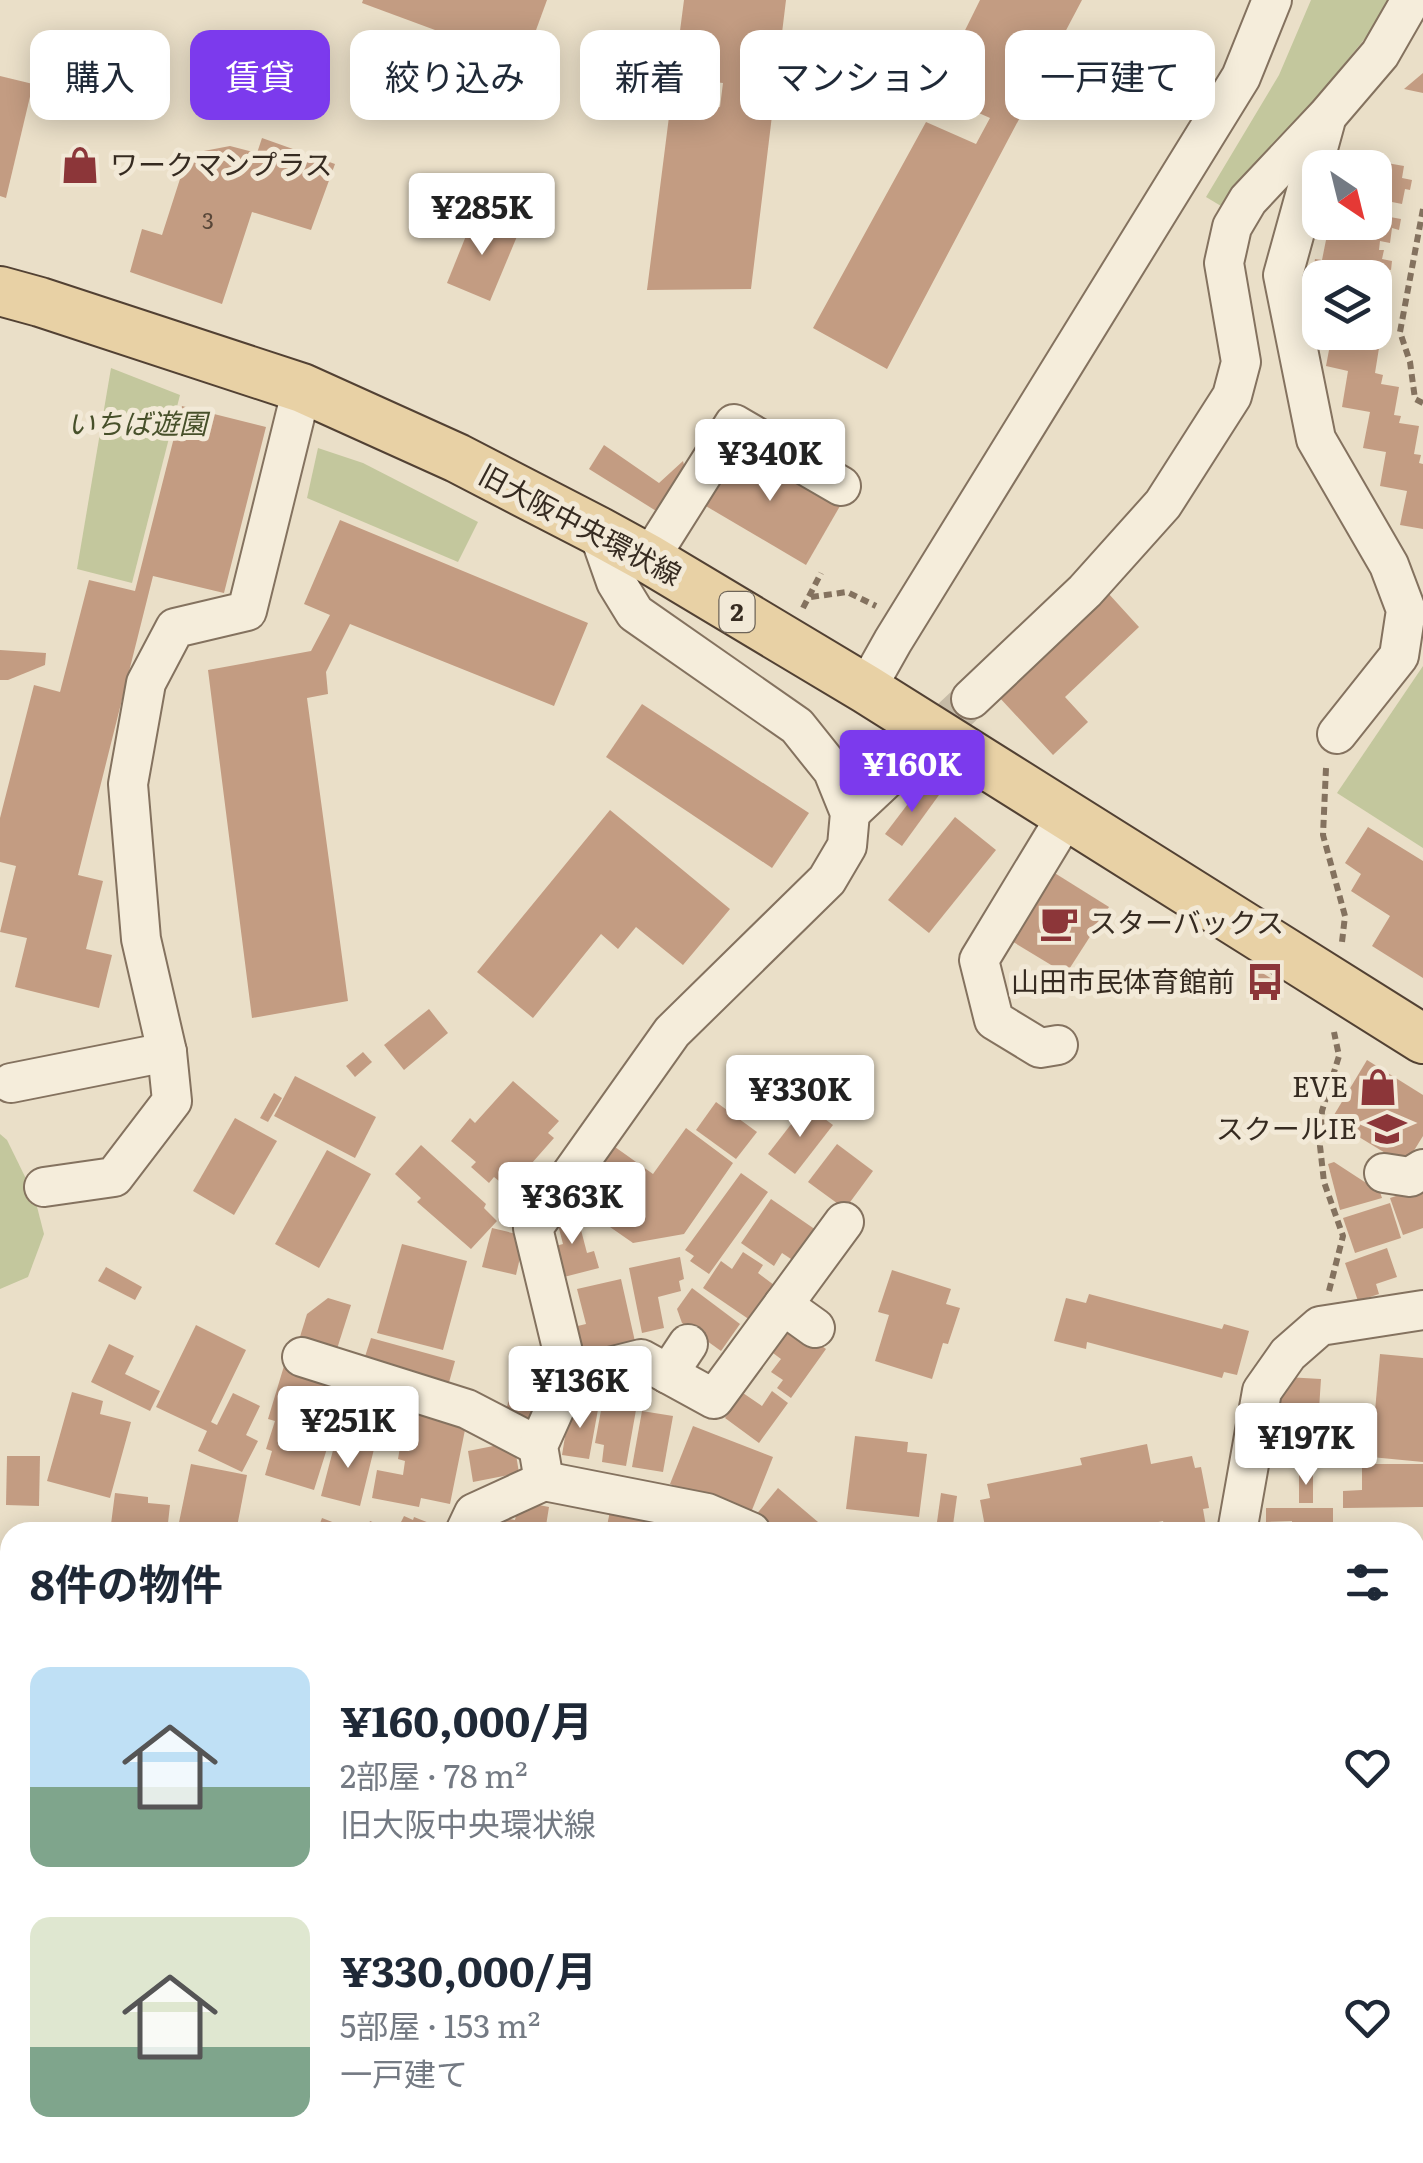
<!DOCTYPE html>
<html lang="ja">
<meta charset="utf-8">
<style>
:root{--surface:#fff;--page:#f2f2f3;--text:#1f2937;--muted:#747a83;--accent:#7c3aed}
body{margin:0;font-family:Literata,"Noto Sans JP",serif;background:var(--page);color:var(--text);height:100vh;display:flex;flex-direction:column;font-size:38px;white-space:nowrap}
*{box-sizing:border-box;margin:0}
p{font-size:32px;color:var(--muted)}
.icon{flex:none;width:55px;height:55px;fill:none;stroke:currentColor;stroke-width:2;stroke-linecap:round;stroke-linejoin:round}
.map{position:relative;flex:1;overflow:hidden}
.details{position:absolute;left:0px;top:1522px;width:1425px;height:642px;display:flex;flex-direction:column;background:var(--surface);border-radius:30px 30px 0 0;box-shadow:0 5px 25px #0003}
.details>*{flex:none}
.top-card{position:absolute;left:30px;top:30px;width:1365px;height:90px;display:flex;gap:20px}
.needle{width:65px;rotate:145deg}
.tools{position:absolute;left:1302px;top:150px;display:grid;gap:20px}
.tools a{display:grid;place-items:center;width:90px;height:90px;border-radius:20px;background:var(--surface);box-shadow:0 5px 25px #0003;font-size:50px}
.price{position:absolute;translate:-50% -85px;padding:0 22px;border-radius:10px;background:#fff;color:#222;font-size:32px;line-height:65px;filter:drop-shadow(0 2px 5px #0008)}
.price::after{content:'';position:absolute;left:50%;top:60px;width:30px;height:22px;margin-left:-15px;background:inherit;clip-path:polygon(0 0,100% 0,50% 100%)}
.price.active{background:var(--accent);color:#fff}
ul{padding:0;list-style:none}
li{display:flex;align-items:center;gap:30px;height:250px;padding:0 30px}
li span{display:grid;place-items:center;flex:none;width:280px;height:200px;border-radius:20px;color:#555}
li>.icon{margin-inline-start:auto}
span .icon{width:120px;height:120px;fill:#fffc;stroke-width:1}
li b{font-size:42px}
h2{display:flex;justify-content:space-between;align-items:center;height:120px;padding:0 30px;font-size:42px}
.tag{padding:0 35px;border-radius:20px;background:var(--surface);box-shadow:0 5px 25px #0003;font-size:35px;line-height:90px}
.tag.active{background:var(--accent);color:#fff}
.map>svg:first-child{display:block}
</style>
<div class="map">
<svg width="1423" height="2163" viewBox="0 0 1423 2163">
<rect width="100%" height="100%" fill="#eadfc8"/>
<g fill="#c3c79d">
<polygon points="1311,0 1390,0 1380,20 1226,209 1206,197 1279,75"/>
<polygon points="111,368 180,395 132,583 77,569"/>
<polygon points="318,448 363,463 478,522 458,562 307,498"/>
<polygon points="1423,666 1423,848 1337,793"/>
<polygon points="0,1134 7,1140 34,1195 44,1234 28,1277 0,1289"/>
<polygon points="286,2155 425,2155 453,2163 283,2163"/>
</g>
<g fill="none" stroke-linecap="round" stroke-linejoin="round">
<g stroke="#a9beb7" stroke-width="65">
<polyline points="0,1827 10,1830"/>
<polyline points="759,2155 783,2163"/>
</g>
</g>
<g fill="#c39c82">
<polygon points="363,0 547,0 524,63 362,3"/>
<polygon points="684,0 786,0 751,289 647,290 671,101 720,107 723,83 674,77"/>
<polygon points="980,0 1082,0 887,369 813,328 926,122 976,144 990,118 934,93"/>
<polygon points="1423,73 1423,93 1404,89"/>
<polygon points="0,76 33,84 6,198 0,196"/>
<polygon points="262,138 335,164 311,230 252,212 222,304 130,272 142,229 162,235 188,154 230,146 257,153"/>
<polygon points="1347,156 1404,166 1402,178 1412,180 1410,190 1405,189 1402,204 1392,202 1390,217 1401,219 1399,230 1392,228 1390,243 1380,241 1379,250 1384,250 1382,259 1392,261 1391,270 1385,269 1383,282 1375,281 1375,278 1312,277 1315,259 1322,260 1326,240 1315,238 1318,222 1375,222 1375,168 1345,168"/>
<polygon points="474,216 518,234 490,301 447,283"/>
<polygon points="1375,288 1379,289 1377,300 1389,302 1388,309 1381,307 1379,322 1375,322"/>
<polygon points="1322,332 1360,338 1359,345 1379,348 1375,373 1383,375 1381,384 1399,387 1394,415 1401,416 1399,423 1419,426 1414,454 1421,455 1419,463 1423,464 1423,529 1400,525 1407,491 1380,486 1386,452 1363,448 1370,412 1342,407 1348,371 1326,366 1329,350 1320,349"/>
<polygon points="182,406 266,427 224,593 153,576 78,875 103,881 86,949 112,955 99,1008 15,987 27,938 0,932 16,866 0,862 0,818 34,685 60,692 89,580 135,591"/>
<polygon points="733,444 840,506 806,565 699,502"/>
<polygon points="604,445 659,483 683,461 686,472 661,514 589,469"/>
<polygon points="340,520 588,623 554,706 350,624 326,672 328,694 307,698 348,1001 252,1018 208,670 311,651 330,615 304,604"/>
<polygon points="1108,593 1139,627 1065,697 1088,722 1053,755 998,696"/>
<polygon points="0,650 46,653 45,665 8,680 0,680"/>
<polygon points="642,704 809,813 772,868 606,757"/>
<polygon points="923,784 939,795 902,846 885,834"/>
<polygon points="610,810 730,909 683,965 636,927 618,949 601,934 533,1018 477,972"/>
<polygon points="955,817 996,850 929,933 888,900"/>
<polygon points="1368,827 1423,861 1423,978 1372,946 1390,916 1351,891 1361,874 1345,863"/>
<polygon points="1053,872 1109,907 1066,974 1010,940"/>
<polygon points="1256,969 1280,984 1274,994 1249,980"/>
<polygon points="429,1009 448,1033 404,1070 384,1045"/>
<polygon points="363,1052 372,1062 355,1077 346,1066"/>
<polygon points="1367,1060 1423,1095 1423,1136 1405,1165 1331,1120"/>
<polygon points="295,1076 376,1117 355,1158 274,1116"/>
<polygon points="513,1081 559,1121 548,1133 554,1138 509,1189 494,1177 489,1183 471,1167 476,1162 451,1141 470,1118 475,1123"/>
<polygon points="274,1093 282,1098 268,1122 260,1118"/>
<polygon points="775,1093 788,1111 780,1117 767,1100"/>
<polygon points="716,1102 757,1132 736,1159 696,1130"/>
<polygon points="806,1105 833,1125 795,1174 768,1154"/>
<polygon points="235,1118 277,1141 234,1215 193,1191"/>
<polygon points="686,1128 733,1163 684,1234 633,1243 577,1204 615,1147 653,1174"/>
<polygon points="837,1144 873,1171 845,1209 808,1182"/>
<polygon points="421,1145 486,1204 484,1208 497,1221 471,1249 417,1202 421,1198 395,1174"/>
<polygon points="327,1150 371,1174 319,1268 275,1244"/>
<polygon points="1334,1162 1380,1192 1382,1198 1340,1210 1328,1164"/>
<polygon points="741,1173 768,1192 709,1274 690,1261 694,1256 685,1250"/>
<polygon points="1423,1187 1423,1228 1403,1235 1390,1198"/>
<polygon points="771,1199 816,1230 794,1261 782,1253 774,1266 741,1243"/>
<polygon points="1390,1203 1401,1238 1355,1253 1343,1218"/>
<polygon points="575,1207 587,1253 594,1251 599,1268 560,1278 552,1247 563,1244 555,1213"/>
<polygon points="492,1228 525,1236 516,1275 482,1267"/>
<polygon points="402,1244 467,1261 443,1350 377,1333"/>
<polygon points="1387,1248 1397,1277 1376,1284 1379,1294 1358,1301 1345,1263"/>
<polygon points="743,1252 763,1265 758,1273 774,1285 750,1320 703,1288 721,1261 732,1269"/>
<polygon points="680,1257 684,1279 679,1281 681,1291 658,1297 664,1328 642,1333 629,1268"/>
<polygon points="106,1267 142,1287 135,1300 98,1281"/>
<polygon points="892,1270 951,1289 946,1304 960,1308 948,1344 943,1343 932,1379 875,1361 889,1315 878,1312"/>
<polygon points="621,1279 636,1346 573,1361 565,1329 586,1324 577,1289"/>
<polygon points="692,1288 740,1324 721,1351 682,1323 677,1309"/>
<polygon points="1089,1294 1222,1329 1224,1324 1249,1331 1237,1375 1224,1372 1222,1378 1087,1342 1086,1349 1054,1341 1066,1298 1086,1303"/>
<polygon points="328,1298 351,1305 336,1352 299,1340 307,1314"/>
<polygon points="196,1325 246,1350 211,1422 217,1425 233,1393 260,1406 246,1435 258,1441 242,1472 198,1451 207,1431 156,1407"/>
<polygon points="793,1325 826,1349 791,1398 777,1388 783,1380 771,1372 781,1359 773,1353"/>
<polygon points="371,1338 455,1361 446,1393 361,1369"/>
<polygon points="109,1344 134,1356 125,1374 160,1391 150,1411 91,1382"/>
<polygon points="522,1352 551,1360 535,1422 505,1414"/>
<polygon points="1380,1354 1423,1358 1423,1462 1371,1457"/>
<polygon points="287,1356 346,1373 326,1436 298,1429 330,1439 314,1490 265,1475 272,1451 266,1449 275,1421 268,1419"/>
<polygon points="1286,1377 1321,1379 1315,1469 1273,1466 1278,1395 1284,1395"/>
<polygon points="772,1391 788,1403 759,1443 725,1418 743,1393 762,1406"/>
<polygon points="72,1392 103,1401 100,1414 131,1422 110,1498 47,1481"/>
<polygon points="584,1402 599,1404 589,1459 562,1455 570,1406 583,1409"/>
<polygon points="602,1405 636,1410 626,1466 602,1462 604,1445 595,1443"/>
<polygon points="419,1410 467,1420 450,1504 421,1498 419,1507 372,1498 377,1470 403,1475 405,1461 398,1459 400,1447 412,1449"/>
<polygon points="642,1411 673,1416 663,1472 632,1467"/>
<polygon points="693,1426 773,1457 750,1515 670,1484"/>
<polygon points="337,1435 363,1442 362,1446 374,1449 360,1506 321,1496"/>
<polygon points="855,1436 908,1442 907,1452 927,1454 919,1517 846,1509"/>
<polygon points="514,1442 519,1473 473,1482 468,1451"/>
<polygon points="1147,1444 1151,1464 1192,1456 1195,1468 1201,1467 1209,1508 1203,1509 1207,1532 1166,1532 1163,1521 1130,1528 1131,1532 1118,1532 1118,1529 1099,1532 986,1532 980,1500 990,1498 987,1484 1082,1465 1080,1458"/>
<polygon points="7,1456 40,1456 39,1506 6,1505"/>
<polygon points="191,1464 247,1475 236,1532 177,1532"/>
<polygon points="1362,1464 1423,1464 1423,1507 1343,1508 1343,1491 1362,1490"/>
<rect x="1299" y="1473" width="14" height="30"/>
<polygon points="778,1488 818,1522 809,1532 775,1532 755,1516"/>
<polygon points="115,1493 148,1497 148,1503 170,1505 167,1532 110,1532"/>
<polygon points="941,1493 957,1496 953,1525 937,1522"/>
<polygon points="519,1501 549,1507 545,1532 482,1532 492,1516 515,1520"/>
<polygon points="611,1506 651,1514 647,1532 606,1531"/>
<polygon points="1266,1508 1333,1508 1333,1531 1292,1531 1292,1521 1266,1522"/>
<polygon points="670,1515 710,1532 665,1532"/>
<polygon points="404,1516 413,1520 414,1517 452,1532 396,1532"/>
<polygon points="322,1518 345,1527 343,1532 295,1532 300,1522 318,1529"/>
<polygon points="370,1521 387,1528 385,1532 349,1532 352,1526 366,1532"/>
<polygon points="1415,1742 1423,1743 1423,1854 1415,1853"/>
<polygon points="1415,1890 1423,1891 1423,1944 1415,1942"/>
<polygon points="1415,1985 1423,1988 1423,2094 1415,2090"/>
<polygon points="0,1993 10,1995 10,2057 0,2055"/>
<polygon points="0,2115 10,2117 10,2155 28,2155 27,2163 0,2163"/>
<polygon points="64,2155 164,2155 162,2163 63,2163"/>
<polygon points="582,2155 579,2163 550,2163 528,2156"/>
<polygon points="851,2155 901,2155 898,2163 869,2163"/>
<polygon points="1059,2155 1110,2155 1108,2163 1076,2163 1058,2158"/>
<polygon points="1155,2155 1218,2155 1217,2163 1171,2163 1172,2161"/>
<polygon points="1230,2155 1287,2155 1283,2163 1234,2163 1228,2160"/>
<polygon points="1298,2155 1354,2155 1350,2163 1297,2163 1295,2162"/>
</g>
<g fill="none" stroke-linecap="round" stroke-linejoin="round">
<polyline stroke="#c6bba7" stroke-width="38" stroke-dasharray="38 19" stroke-linecap="butt" points="897,769 971,699"/>
<g stroke="#84725f" stroke-width="42">
<g id="minor">
<polyline points="1325,123 1283,275 1316,439 1389,565 1406,610 1399,656 1337,734"/>
<polyline points="649,559 734,424 841,486"/>
<polyline points="866,689 893,641 1241,77 1272,0"/>
<polyline points="971,699 1085,591 1163,504 1232,396 1241,362 1224,263 1232,227 1248,200 1327,116 1380,54 1411,0"/>
<polyline points="850,813 897,769"/>
<polyline points="1058,1045 1040,1048 994,1020 979,960 1067,815"/>
<polyline points="11,1083 167,1052"/>
<polyline points="1384,1173 1410,1177 1423,1169"/>
<polyline points="44,1187 114,1177 172,1101 167,1052 141,939 128,784 146,683 175,628 247,611 302,388"/>
<polyline points="783,1305 815,1328"/>
<polyline points="302,1357 467,1409 538,1446"/>
<polyline points="668,1374 688,1344"/>
<polyline points="569,1377 533,1228 672,1032 827,880 847,846 850,813 833,771 797,726 635,613 616,582 598,531"/>
<polyline points="544,1481 538,1446 569,1377 641,1359 714,1399 844,1222"/>
<polyline points="465,1532 474,1513 544,1481 707,1513 751,1532"/>
<polyline points="1237,1532 1262,1391 1288,1354 1320,1326 1423,1310"/>
<polyline points="1415,1719 1423,1720"/>
<polyline points="1415,1872 1423,1872"/>
<polyline points="0,1892 10,1889"/>
<polyline points="1415,2105 1423,2109"/>
<polyline points="985,2155 1011,2163"/>
<polyline points="44,2163 46,2155"/>
<polyline points="1372,2163 1376,2155"/>
</g>
</g>
<g stroke="#524133" stroke-width="52">
<polyline id="major" points="0,291 40,302 302,388 457,458 598,531 649,559 866,689 1423,1039"/>
</g>
<g stroke="#84725f" stroke-width="6" stroke-dasharray="8 5" stroke-linecap="butt">
<polyline points="1423,209 1400,332 1410,362 1415,399 1423,403"/>
<polyline points="811,597 847,592 876,606"/>
<polyline points="803,608 821,573"/>
<polyline points="1326,768 1323,835 1345,916 1342,942"/>
<polyline points="1329,1291 1343,1236 1324,1182 1320,1146 1322,1111 1339,1056 1334,1032"/>
<polyline points="704,2163 707,2155"/>
</g>
<use href="#minor" stroke="#f5eddb" stroke-width="38"/>
<use href="#major" stroke="#e8d1a5" stroke-width="48"/>
</g>
<defs>
<g id="shop-bare" transform="scale(3)"><path d="M-5-2.5h2.3a2.7 3.5 0 0 1 5.4 0H5L5.5 6h-11ZM-1.5-2.5h3a1.5 2.3 0 0 0-3 0Z" fill="#8c3639" stroke="#f2e9d7" stroke-width="2.5" paint-order="stroke"/></g>
<g id="cafe-bare" transform="scale(3)"><path d="M-5.5-4.5H6V0H3Q3 3.5 0 3.5H-2.5Q-5.5 3.5-5.5 0ZM3-3.2v2h1.7v-2ZM-6 4.5H4V6H-6Z" fill="#8c3639" stroke="#f2e9d7" stroke-width="2.5" paint-order="stroke"/></g>
<g id="bus-bare" transform="scale(3)"><path d="M-5-6H5V4H4V6H2V4H-2V6H-4V4H-5ZM-3.5-4V0h7V-4ZM-3.5 1.2v1.5H-2V1.2ZM2 1.2v1.5H3.5V1.2Z" fill="#8c3639" stroke="#f2e9d7" stroke-width="2.5" paint-order="stroke"/></g>
<g id="school-bare" transform="scale(3)"><path d="M0-5L7-2L0 1L-7-2ZM-4 1L0 2.5L4 1V4Q0 6-4 4Z" fill="#8c3639" stroke="#f2e9d7" stroke-width="2.5" paint-order="stroke"/></g>
</defs>
<g fill-rule="evenodd">
<use href="#shop-bare" x="80" y="165"/>
<use href="#cafe-bare" x="1059" y="923"/>
<use href="#bus-bare" x="1265" y="982"/>
<use href="#shop-bare" x="1378" y="1087"/>
<use href="#school-bare" x="1387" y="1129"/>
</g>
<g text-anchor="middle" stroke-width="10" stroke-linejoin="round" paint-order="stroke">
<g font-size="22" fill="#594739">
<text x="208" y="229">3</text>
</g>
<rect fill="#f2e9d7" stroke="#6e6458" stroke-width="2.5" x="719.5" y="592" width="35" height="40" rx="8"/>
<g font-size="25" font-weight="bold" fill="#362b21">
<text x="737" y="621">2</text>
</g>
<g font-size="28" fill="#362b21" stroke="#f2e9d7" text-anchor="end">
<text x="110" y="175" text-anchor="start">ワークマンプラス</text>
<text x="1089" y="933" text-anchor="start">スターバックス</text>
<text x="1235" y="992">山田市民体育館前</text>
<text x="1348" y="1097">EVE</text>
<text x="1357" y="1139">スクールIE</text>
</g>
<g font-size="28" font-style="italic" fill="#47502a" stroke="#f2e9d7">
<text x="137" y="434">いちば遊園</text>
</g>
<g font-size="28" fill="#362b21" stroke="#f2e9d7">
<text transform="translate(580 525) rotate(28)" y="10">旧大阪中央環状線</text>
</g>
</g>
</svg>
<div class="tools">
<a><svg class="needle" viewBox="-14 -14 28 28"><path d="M0-13l5 13h-10z" fill="#e53935"/><path d="M0 13l5-13h-10z" fill="#747a83"/></svg></a>
<a><svg class="icon" aria-label="layers" viewBox="0 0 24 24"><path d="M12 4l9 5-9 5-9-5zM3 14l9 5 9-5"/></svg></a>
</div>
<b class="price" style="left:482px;top:258px">¥285K</b>
<b class="price" style="left:770px;top:504px">¥340K</b>
<b class="price active" style="left:912px;top:815px">¥160K</b>
<b class="price" style="left:800px;top:1140px">¥330K</b>
<b class="price" style="left:572px;top:1247px">¥363K</b>
<b class="price" style="left:580px;top:1431px">¥136K</b>
<b class="price" style="left:348px;top:1471px">¥251K</b>
<b class="price" style="left:1306px;top:1488px">¥197K</b>
<div class="top-card">
<a class="tag">購入</a>
<a class="tag active">賃貸</a>
<a class="tag">絞り込み</a>
<a class="tag">新着</a>
<a class="tag">マンション</a>
<a class="tag">一戸建て</a>
</div>
<section class="details">
<h2>8件の物件<svg class="icon" aria-label="filters" viewBox="0 0 24 24"><path d="M4 7h16M4 17h16"/><circle cx="9" cy="7" r="2"/><circle cx="15" cy="17" r="2"/></svg></h2>
<ul>
<li><span style="background:linear-gradient(#bfe0f5 60%,#7fa58c 0)"><svg class="icon" aria-label="home" viewBox="0 0 24 24"><path d="M3 11l9-7 9 7M6 9v11h12V9"/></svg></span><div><b>¥160,000/月</b><p>2部屋 · 78 m²</p><p>旧大阪中央環状線</p></div><svg class="icon" aria-label="heart" viewBox="0 0 24 24"><path d="M12 20l-8-8c-3-5 5-10 8-4 3-6 11-1 8 4z"/></svg></li>
<li><span style="background:linear-gradient(#dfe7d0 65%,#7fa58c 0)"><svg class="icon" aria-label="home" viewBox="0 0 24 24"><path d="M3 11l9-7 9 7M6 9v11h12V9"/></svg></span><div><b>¥330,000/月</b><p>5部屋 · 153 m²</p><p>一戸建て</p></div><svg class="icon" aria-label="heart" viewBox="0 0 24 24"><path d="M12 20l-8-8c-3-5 5-10 8-4 3-6 11-1 8 4z"/></svg></li>
</ul>
</section>
</div>
